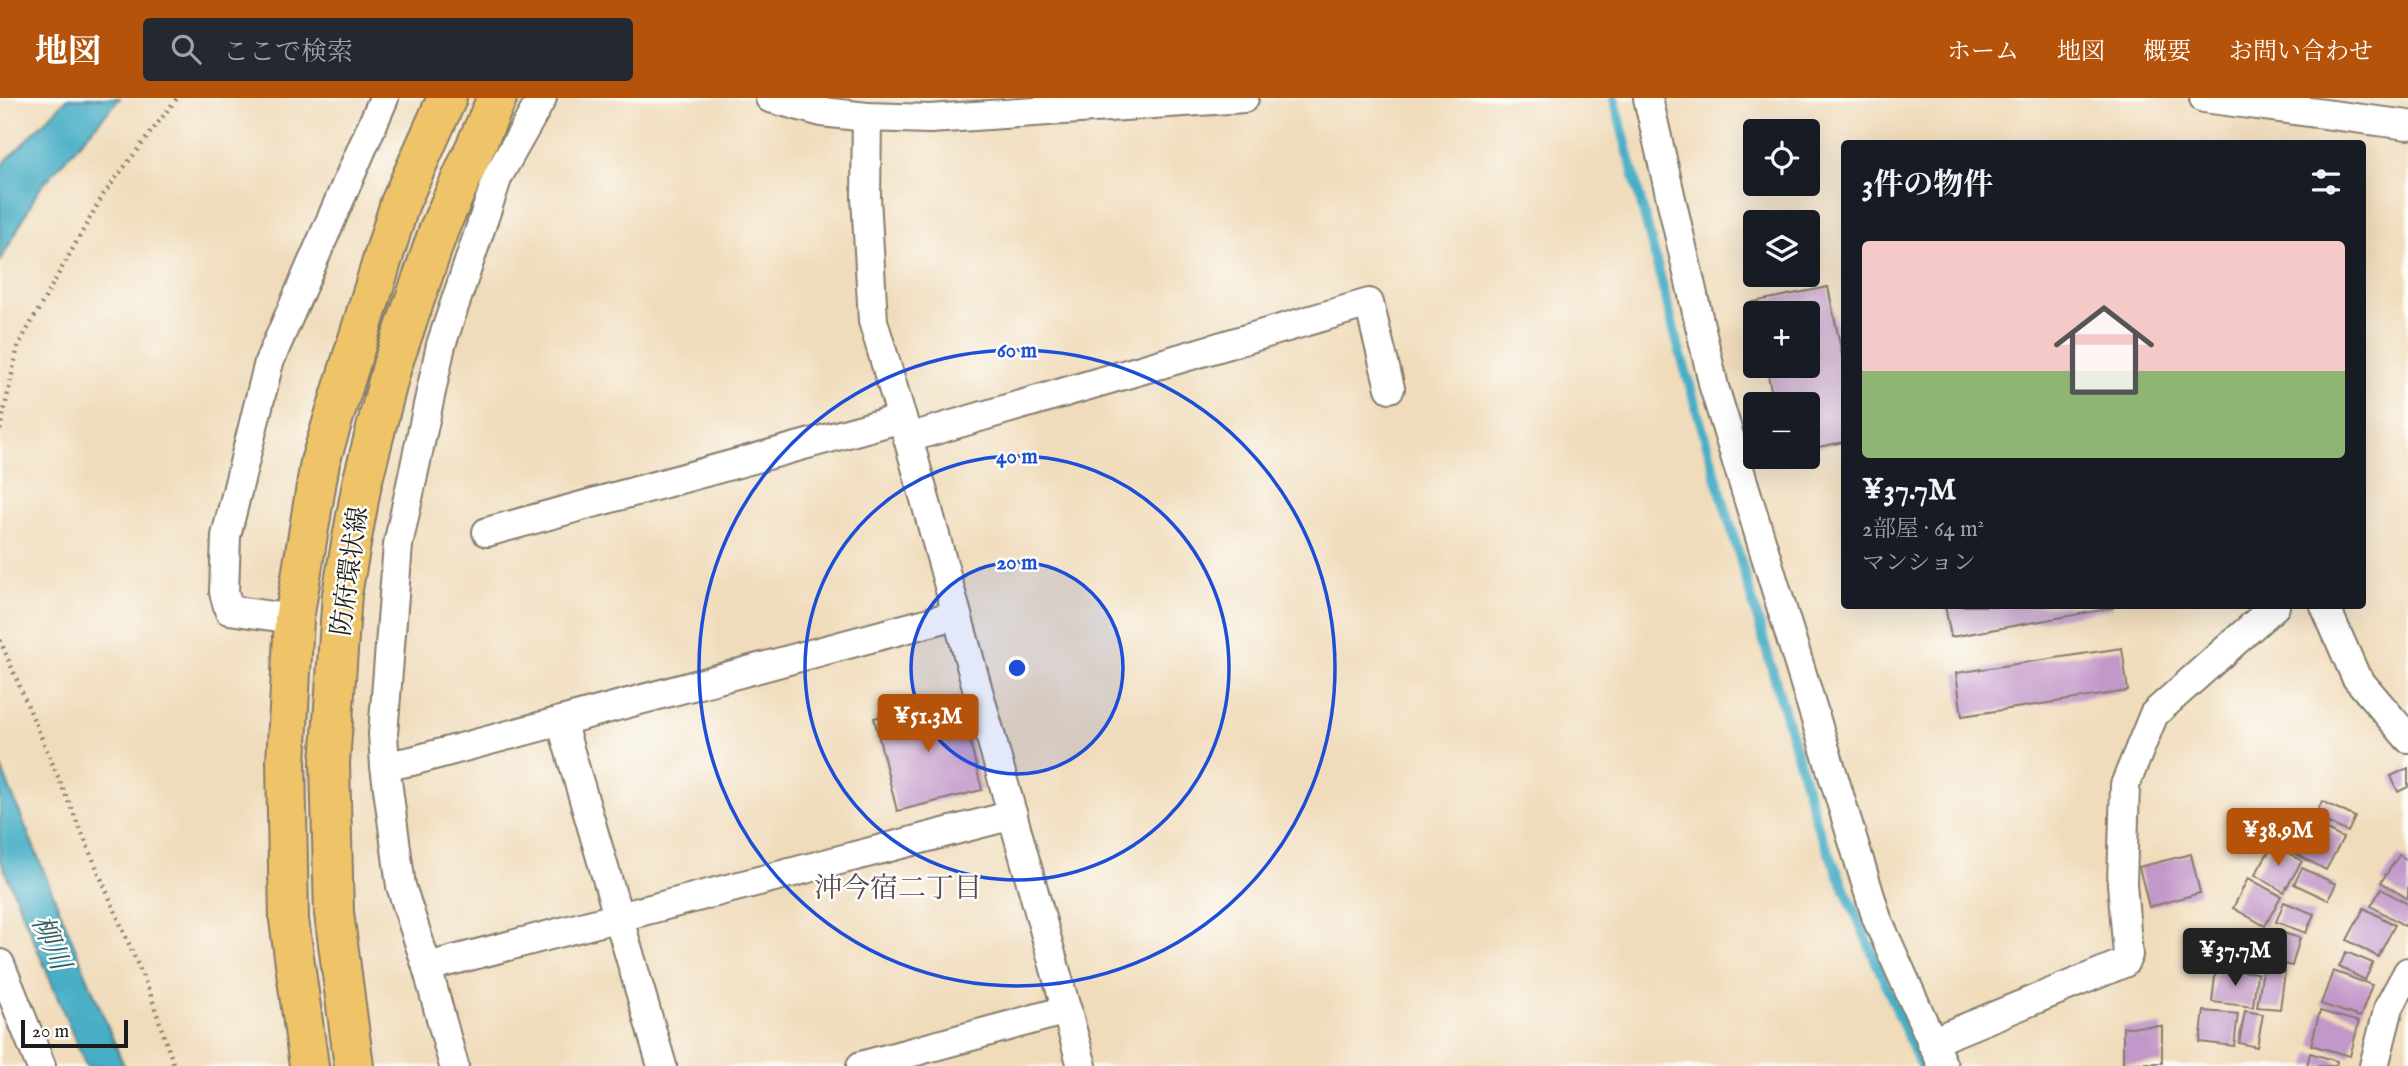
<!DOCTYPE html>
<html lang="ja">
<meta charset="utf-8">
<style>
:root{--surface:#171b24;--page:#242831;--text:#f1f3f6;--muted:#9ea1a6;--line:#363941;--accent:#b45309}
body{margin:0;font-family:"IM FELL English","Noto Serif JP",serif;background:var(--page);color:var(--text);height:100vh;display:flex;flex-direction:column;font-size:26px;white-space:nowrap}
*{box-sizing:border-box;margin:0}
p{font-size:23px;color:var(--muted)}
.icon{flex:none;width:38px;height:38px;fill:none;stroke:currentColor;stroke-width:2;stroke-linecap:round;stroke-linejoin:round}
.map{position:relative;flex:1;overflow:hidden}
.side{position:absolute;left:1841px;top:42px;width:525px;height:469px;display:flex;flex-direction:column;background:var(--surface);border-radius:7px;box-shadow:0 7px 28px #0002}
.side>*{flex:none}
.controls{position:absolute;left:1743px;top:21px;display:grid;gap:14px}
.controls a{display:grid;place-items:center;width:77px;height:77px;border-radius:7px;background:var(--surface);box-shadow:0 7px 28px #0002;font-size:35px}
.scale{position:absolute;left:21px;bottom:18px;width:107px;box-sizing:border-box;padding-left:7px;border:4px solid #1c1c1c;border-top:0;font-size:19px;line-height:24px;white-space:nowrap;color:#1c1c1c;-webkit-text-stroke:5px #fdfcf7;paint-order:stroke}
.price{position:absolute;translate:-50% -60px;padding:0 16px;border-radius:7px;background:var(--accent);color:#fff;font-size:23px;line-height:46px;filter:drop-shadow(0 2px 4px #0008)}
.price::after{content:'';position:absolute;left:50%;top:42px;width:21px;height:16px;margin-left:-10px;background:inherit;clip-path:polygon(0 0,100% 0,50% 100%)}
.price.current{background:#222;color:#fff}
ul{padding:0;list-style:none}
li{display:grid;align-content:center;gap:14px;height:371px;padding:0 21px}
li+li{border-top:2px solid var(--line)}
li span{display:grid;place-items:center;height:217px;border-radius:7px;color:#555}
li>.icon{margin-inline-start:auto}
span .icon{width:126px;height:126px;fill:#fffc;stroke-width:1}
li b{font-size:30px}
h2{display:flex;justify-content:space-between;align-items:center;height:84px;padding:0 21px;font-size:30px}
header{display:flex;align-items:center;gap:42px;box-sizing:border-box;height:98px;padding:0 35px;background:var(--accent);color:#fff}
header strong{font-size:33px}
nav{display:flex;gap:38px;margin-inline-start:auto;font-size:24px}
.search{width:490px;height:63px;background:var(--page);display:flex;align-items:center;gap:18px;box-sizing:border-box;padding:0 24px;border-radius:7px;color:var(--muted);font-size:26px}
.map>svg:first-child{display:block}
</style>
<header>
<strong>地図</strong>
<div class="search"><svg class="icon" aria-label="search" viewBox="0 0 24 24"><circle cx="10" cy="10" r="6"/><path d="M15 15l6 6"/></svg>ここで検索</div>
<nav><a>ホーム</a><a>地図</a><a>概要</a><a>お問い合わせ</a></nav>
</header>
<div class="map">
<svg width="2408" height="968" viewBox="0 0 2408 968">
<rect width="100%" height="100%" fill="#fdfcf7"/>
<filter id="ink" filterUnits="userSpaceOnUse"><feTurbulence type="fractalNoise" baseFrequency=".0143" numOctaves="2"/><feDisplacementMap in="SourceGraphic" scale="14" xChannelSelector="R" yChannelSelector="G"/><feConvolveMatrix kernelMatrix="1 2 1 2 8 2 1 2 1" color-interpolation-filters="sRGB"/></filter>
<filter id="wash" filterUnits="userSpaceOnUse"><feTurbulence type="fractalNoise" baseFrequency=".00686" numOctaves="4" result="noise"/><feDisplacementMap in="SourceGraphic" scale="28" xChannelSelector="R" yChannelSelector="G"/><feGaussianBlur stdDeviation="1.57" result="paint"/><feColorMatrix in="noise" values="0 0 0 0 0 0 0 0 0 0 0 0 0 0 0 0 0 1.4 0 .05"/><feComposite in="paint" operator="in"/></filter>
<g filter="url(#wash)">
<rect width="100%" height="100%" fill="#f0dcbb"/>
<g fill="#46aec6" stroke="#316571" stroke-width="2">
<polygon points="68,0 120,0 39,91 0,164 0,69"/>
<polygon points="0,667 124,968 86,968 0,761"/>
</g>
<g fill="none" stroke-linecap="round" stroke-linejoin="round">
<polyline stroke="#46aec6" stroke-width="10" points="1614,0 1676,240 1818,729 1921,968"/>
</g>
<g id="blocks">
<g fill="#c297c9">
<polygon points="1828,189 1844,266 1844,344 1808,351 1808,306 1774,306 1766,268 1808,268 1808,215 1755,215 1753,204"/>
<polygon points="1945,508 2113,508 2113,510 1951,539"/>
<polygon points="2122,550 2128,593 1962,618 1956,575"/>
<polygon points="959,599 982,692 897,713 874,620"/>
<polygon points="2408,670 2408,689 2398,694 2391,678"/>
<polygon points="2322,703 2355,719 2348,734 2315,719"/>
<polygon points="2310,724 2343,740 2326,772 2294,755"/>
<polygon points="2273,746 2302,763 2284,794 2255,777"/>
<polygon points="2191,756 2200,795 2149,809 2139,769"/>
<polygon points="2399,757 2408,762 2408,801 2381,784"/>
<polygon points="2302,770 2336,786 2328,802 2294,786"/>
<polygon points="2248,780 2281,798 2265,828 2233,810"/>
<polygon points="2381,791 2408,806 2408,822 2405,828 2371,808"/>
<polygon points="2284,804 2314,816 2306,835 2276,824"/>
<polygon points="2364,810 2395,827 2378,859 2347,842"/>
<polygon points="2237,834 2273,838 2271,866 2234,862"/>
<polygon points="2283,835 2300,840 2292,868 2276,864"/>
<polygon points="2346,854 2373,865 2365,882 2339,869"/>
<polygon points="2216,870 2257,875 2253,909 2212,904"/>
<polygon points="2263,871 2285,874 2280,911 2257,909"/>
<polygon points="2333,873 2372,887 2360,919 2321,906"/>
<polygon points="2204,913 2238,916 2234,948 2200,944"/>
<polygon points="2245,913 2263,916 2257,949 2239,945"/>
<polygon points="2320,913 2359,924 2350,958 2311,947"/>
<polygon points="2162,928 2162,965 2123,965 2123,929"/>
<polygon points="2310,955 2337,963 2336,968 2307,968"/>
</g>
</g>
</g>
<g filter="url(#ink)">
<use href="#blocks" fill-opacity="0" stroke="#867c6c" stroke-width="2"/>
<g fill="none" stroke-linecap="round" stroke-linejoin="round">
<g stroke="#867c6c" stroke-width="32">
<g id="minor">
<polyline points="770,0 822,14 867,19 930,21 1244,0"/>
<polyline points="1648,0 1714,289 1877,821 1943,968"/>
<polyline points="2204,0 2408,27"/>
<polyline points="867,19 866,99 873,223 908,340 1082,968"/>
<polyline points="908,340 1369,205 1390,290"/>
<polyline points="487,434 902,320"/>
<polyline points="2325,508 2356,579 2408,640"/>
<polyline points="294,521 229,512 224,494 226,438 269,264 384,0"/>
<polyline points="561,623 662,968"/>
<polyline points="385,668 412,663 956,517"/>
<polyline points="0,866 41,968"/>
<polyline points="427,869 1013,717"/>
<polyline points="1931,944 2124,865 2128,857 2122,785 2125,687 2154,616 2275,508"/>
<polyline points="454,968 427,869 401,788 385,668 383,636 398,447 441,247 498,78 542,0"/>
<polyline points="861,968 1067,912"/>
<polyline points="2374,968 2389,909 2408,874"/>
</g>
</g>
<g stroke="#867c6c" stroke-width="42">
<g id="primary">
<polyline points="309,968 289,822 286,663 294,521 320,364 400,105 447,0"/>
<polyline points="354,968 334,815 330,665 342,496 362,385 392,268 439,131 497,0"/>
</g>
</g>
<g stroke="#867c6c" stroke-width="4.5" stroke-dasharray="2 5" stroke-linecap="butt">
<polyline points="0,332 18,248 103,97 177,0"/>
<polyline points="0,542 151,898 174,968"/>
</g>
<use href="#minor" stroke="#fff" stroke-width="28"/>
<use href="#primary" stroke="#efc469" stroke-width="38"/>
</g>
</g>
<circle cx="1017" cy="570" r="106" fill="#1d4ed8" fill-opacity=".12"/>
<g fill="none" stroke="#1d4ed8" stroke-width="3.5">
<circle cx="1017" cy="570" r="106"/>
<circle cx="1017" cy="570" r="212"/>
<circle cx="1017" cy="570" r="318"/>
</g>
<g text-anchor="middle" stroke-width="5" stroke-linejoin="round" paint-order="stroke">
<g font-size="26" fill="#1c1c1c" stroke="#fdfcf7">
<text transform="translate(349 473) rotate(-82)" y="9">防府環状線</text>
</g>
<g font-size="28" fill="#564759" stroke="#fdfcf7">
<text x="898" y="799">沖今宿二丁目</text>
</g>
<g font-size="28" font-style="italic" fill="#2f5e68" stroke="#fdfcf7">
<text transform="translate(52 844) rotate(67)" y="10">柳川</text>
</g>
</g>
<circle cx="1017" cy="570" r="10" fill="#1d4ed8" stroke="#fdfcf7" stroke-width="3.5"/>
<g font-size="21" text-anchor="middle" font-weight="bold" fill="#1d4ed8" stroke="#fdfcf7" stroke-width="5" stroke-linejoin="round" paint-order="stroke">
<text x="1017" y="259">60 m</text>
<text x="1017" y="365">40 m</text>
<text x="1017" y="471">20 m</text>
</g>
</svg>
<div class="controls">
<a><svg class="icon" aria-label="locate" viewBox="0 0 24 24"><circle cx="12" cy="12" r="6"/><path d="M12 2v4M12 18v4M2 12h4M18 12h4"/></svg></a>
<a><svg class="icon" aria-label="layers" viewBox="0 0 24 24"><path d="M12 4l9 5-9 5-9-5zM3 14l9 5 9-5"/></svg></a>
<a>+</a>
<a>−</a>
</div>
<div class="scale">20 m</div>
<b class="price" style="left:928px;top:656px">¥51.3M</b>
<b class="price" style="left:2278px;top:770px">¥38.9M</b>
<b class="price current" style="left:2235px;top:890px">¥37.7M</b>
<section class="side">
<h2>3件の物件<svg class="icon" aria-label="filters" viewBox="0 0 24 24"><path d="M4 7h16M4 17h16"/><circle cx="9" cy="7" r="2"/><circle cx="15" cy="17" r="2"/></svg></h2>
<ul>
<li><span style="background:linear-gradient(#f6c9c9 60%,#8fb573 0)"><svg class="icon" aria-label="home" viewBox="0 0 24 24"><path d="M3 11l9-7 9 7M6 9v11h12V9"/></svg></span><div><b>¥37.7M</b><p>2部屋 · 64 m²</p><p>マンション</p></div></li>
</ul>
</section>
</div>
